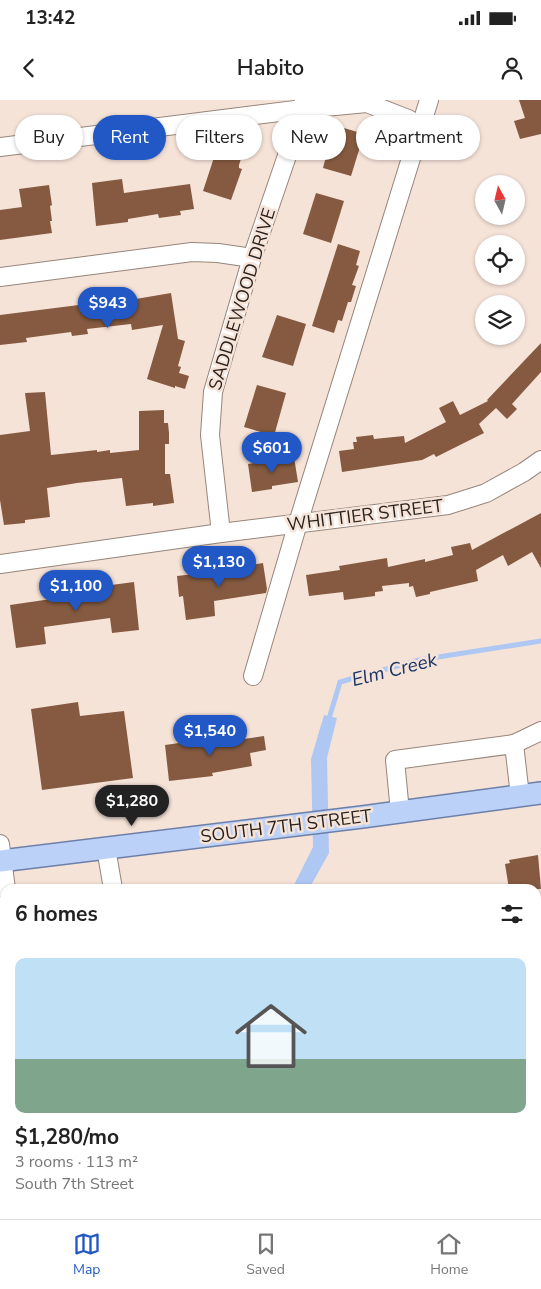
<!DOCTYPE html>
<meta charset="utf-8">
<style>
:root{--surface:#fff;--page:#f2f2f2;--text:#222;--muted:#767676;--line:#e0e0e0;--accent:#2258c5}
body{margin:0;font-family:"Nunito Sans",sans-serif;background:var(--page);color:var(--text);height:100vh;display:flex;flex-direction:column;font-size:19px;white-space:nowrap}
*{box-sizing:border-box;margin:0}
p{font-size:16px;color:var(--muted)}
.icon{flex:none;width:28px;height:28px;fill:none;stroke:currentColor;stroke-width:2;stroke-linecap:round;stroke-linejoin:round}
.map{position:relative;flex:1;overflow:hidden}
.panel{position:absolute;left:0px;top:784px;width:541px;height:336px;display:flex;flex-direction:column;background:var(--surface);border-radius:15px 15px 0 0;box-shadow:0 1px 4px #0004}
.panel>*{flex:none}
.banner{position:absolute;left:15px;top:15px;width:511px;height:45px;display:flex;gap:10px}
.needle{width:32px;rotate:352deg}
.tools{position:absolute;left:475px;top:75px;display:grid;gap:10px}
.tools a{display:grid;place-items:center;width:50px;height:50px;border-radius:50%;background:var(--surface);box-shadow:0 1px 4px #0004;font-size:25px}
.price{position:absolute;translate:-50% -42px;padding:0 11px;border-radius:18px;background:var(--accent);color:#fff;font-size:16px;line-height:32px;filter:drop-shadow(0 1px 2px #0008)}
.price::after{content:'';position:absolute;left:50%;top:30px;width:15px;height:11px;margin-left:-8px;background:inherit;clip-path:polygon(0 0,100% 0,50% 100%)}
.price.selected{background:#222;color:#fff}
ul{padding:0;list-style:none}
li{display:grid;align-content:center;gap:10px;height:265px;padding:0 15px}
li span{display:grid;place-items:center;height:155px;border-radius:10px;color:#555}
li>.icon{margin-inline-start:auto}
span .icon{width:90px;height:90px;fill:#fffc;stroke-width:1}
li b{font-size:21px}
h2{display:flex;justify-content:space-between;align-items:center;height:60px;padding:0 15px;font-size:21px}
.tag{padding:0 18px;border-radius:22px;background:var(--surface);box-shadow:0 1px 4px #0004;font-size:18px;line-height:45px}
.tag.selected{background:var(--accent);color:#fff}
.status{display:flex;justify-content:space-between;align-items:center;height:35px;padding:0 25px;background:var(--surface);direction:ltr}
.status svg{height:14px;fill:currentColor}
header{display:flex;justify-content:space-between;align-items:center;height:65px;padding:0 15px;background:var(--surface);font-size:22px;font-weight:600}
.tab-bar{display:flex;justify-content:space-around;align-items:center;height:70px;border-top:1px solid var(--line);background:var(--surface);font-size:14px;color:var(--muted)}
.tab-bar a{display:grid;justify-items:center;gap:2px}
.tab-bar .selected{color:var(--accent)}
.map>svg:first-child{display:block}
</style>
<div class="status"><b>13:42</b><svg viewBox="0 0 49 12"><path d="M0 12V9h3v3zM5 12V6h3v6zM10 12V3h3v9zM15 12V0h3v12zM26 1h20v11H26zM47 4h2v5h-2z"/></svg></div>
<header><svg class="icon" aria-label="back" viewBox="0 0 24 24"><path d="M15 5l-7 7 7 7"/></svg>Habito<svg class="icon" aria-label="person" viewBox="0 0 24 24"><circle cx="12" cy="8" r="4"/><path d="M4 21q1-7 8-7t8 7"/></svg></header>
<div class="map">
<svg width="541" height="1119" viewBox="0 0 541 1119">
<rect width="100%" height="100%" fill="#f6e3d8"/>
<polygon fill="#aec7f3" points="324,615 337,618 327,658 329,753 309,789 292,789 313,747 311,659"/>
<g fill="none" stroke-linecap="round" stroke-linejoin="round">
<polyline stroke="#aec7f3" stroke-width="5" points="328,622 340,582 419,560 541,541"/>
</g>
<g fill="#855a40">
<polygon points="519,0 541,0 541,34 520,39 514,21 525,18"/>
<polygon points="334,25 364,34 351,76 323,68"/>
<polygon points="233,28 249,34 239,65 239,68 242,69 231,100 203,91 223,30"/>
<polygon points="122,79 124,93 190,84 194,109 180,111 181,115 159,118 158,114 128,119 128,122 96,126 92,83"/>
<polygon points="49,85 52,105 50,106 52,121 50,121 52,133 0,140 0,110 22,107 19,89"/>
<polygon points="316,93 344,101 331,143 303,134"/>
<polygon points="338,144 360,151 356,165 359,166 352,185 356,186 351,202 348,202 342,221 338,220 334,233 312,226"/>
<polygon points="171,193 178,239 185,241 178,266 181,267 179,273 189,276 185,289 175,286 175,288 147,279 163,225 132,230 131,224 87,229 88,234 72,236 71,232 26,238 27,242 0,245 0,215 118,200 118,202"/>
<polygon points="277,215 306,224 293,266 262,257"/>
<polygon points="541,243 541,272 512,304 517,309 507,319 496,308 479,324 484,333 436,357 434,354 422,360 342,372 339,351 354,349 353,342 357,342 356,337 373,335 374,339 404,336 405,343 446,322 439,308 453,301 460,315 488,301 487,300"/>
<polygon points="257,285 286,293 274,336 244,327"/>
<polygon points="45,292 51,355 97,350 97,352 110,350 110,353 139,350 139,311 164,310 164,323 168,323 169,333 169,344 165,344 165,374 170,374 174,403 153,406 153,403 126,406 122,378 77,383 47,388 50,417 25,420 25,423 4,425 0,400 0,335 30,331 25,293"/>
<polygon points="294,357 298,382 272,386 272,389 252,392 248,364"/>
<polygon points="541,413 541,468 532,452 508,466 503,455 476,470 478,481 430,492 430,494 416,497 413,486 409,487 409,483 382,486 383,491 375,492 375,496 344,500 343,492 309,496 306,475 340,470 339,466 387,458 388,467 425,459 425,462 453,455 451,447 470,443 472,450"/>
<polygon points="263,463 267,489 266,493 214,501 215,516 186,520 183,496 179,497 177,476 220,471 219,470"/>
<polygon points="134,482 139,530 112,533 110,518 44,527 46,544 16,548 10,505 51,499 50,493"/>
<polygon points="78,602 80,616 124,611 133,678 42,690 31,609"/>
<polygon points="264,636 266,650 250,653 252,666 212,673 213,676 169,681 165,645 208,639 209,644"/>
<polygon points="538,755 541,789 509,789 505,764 510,763 509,760"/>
</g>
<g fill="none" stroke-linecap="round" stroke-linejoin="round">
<g stroke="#96857b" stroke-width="20">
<g id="minor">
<polyline points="0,47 303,9 367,3 408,19 421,27"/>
<polyline points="0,177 192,152 218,153 252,158"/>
<polyline points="221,433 210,335 213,292 252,158 303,9 304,0"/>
<polyline points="0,464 221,433 448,405 486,393 524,372 541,360"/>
<polyline points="253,576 298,423 429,0"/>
<polyline points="514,644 541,631"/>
<polyline points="400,712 395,660 514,644 520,696"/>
<polyline points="0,744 6,789"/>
<polyline points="106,748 113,789"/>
<polyline points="536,996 541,995"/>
<polyline points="0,1109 5,1109"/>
<polyline points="49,1115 50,1119"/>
<polyline points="509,1115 510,1119"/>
</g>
</g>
<g stroke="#6c7fa8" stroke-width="24">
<polyline id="major" points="0,761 362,717 541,693"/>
</g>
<use href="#minor" stroke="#fff" stroke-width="18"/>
<use href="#major" stroke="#bcd1f8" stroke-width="21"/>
</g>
<g text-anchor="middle" stroke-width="5" stroke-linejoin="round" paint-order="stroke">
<g font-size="18" fill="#28211d" stroke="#f6e3d8">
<text transform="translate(242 199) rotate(-73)" y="6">SADDLEWOOD DRIVE</text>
<text transform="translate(365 415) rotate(-7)" y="6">WHITTIER STREET</text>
<text transform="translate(286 726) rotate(-7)" y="6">SOUTH 7TH STREET</text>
</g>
<g font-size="19" font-style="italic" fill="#193369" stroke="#f6e3d8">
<text transform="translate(394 569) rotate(-14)" y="7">Elm Creek</text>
</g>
</g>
</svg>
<div class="tools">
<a><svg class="needle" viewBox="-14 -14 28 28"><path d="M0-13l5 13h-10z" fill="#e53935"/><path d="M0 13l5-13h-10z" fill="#767676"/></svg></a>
<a><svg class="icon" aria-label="locate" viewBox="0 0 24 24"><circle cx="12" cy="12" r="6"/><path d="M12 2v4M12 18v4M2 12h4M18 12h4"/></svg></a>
<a><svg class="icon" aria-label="layers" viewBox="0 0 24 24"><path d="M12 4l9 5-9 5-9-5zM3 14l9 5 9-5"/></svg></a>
</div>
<b class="price" style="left:108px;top:229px">$943</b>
<b class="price" style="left:272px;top:374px">$601</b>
<b class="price" style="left:219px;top:488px">$1,130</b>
<b class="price" style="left:76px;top:512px">$1,100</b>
<b class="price" style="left:210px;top:657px">$1,540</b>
<b class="price selected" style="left:132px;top:727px">$1,280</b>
<div class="banner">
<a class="tag">Buy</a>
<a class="tag selected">Rent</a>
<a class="tag">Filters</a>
<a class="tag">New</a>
<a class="tag">Apartment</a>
</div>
<section class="panel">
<h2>6 homes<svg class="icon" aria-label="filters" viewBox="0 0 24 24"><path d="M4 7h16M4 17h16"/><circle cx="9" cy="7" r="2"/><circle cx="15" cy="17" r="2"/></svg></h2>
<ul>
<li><span style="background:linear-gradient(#bfe0f5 65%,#7fa58c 0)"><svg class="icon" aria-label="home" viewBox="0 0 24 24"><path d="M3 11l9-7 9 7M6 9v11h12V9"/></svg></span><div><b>$1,280/mo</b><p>3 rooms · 113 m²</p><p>South 7th Street</p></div></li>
</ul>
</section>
</div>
<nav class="tab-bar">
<a class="selected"><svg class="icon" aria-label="map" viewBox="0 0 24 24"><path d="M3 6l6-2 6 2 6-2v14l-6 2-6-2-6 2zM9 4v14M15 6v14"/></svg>Map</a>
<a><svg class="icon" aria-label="saved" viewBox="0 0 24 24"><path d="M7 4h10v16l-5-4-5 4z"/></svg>Saved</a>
<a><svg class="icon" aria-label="home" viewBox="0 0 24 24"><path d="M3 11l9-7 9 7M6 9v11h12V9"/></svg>Home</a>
</nav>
